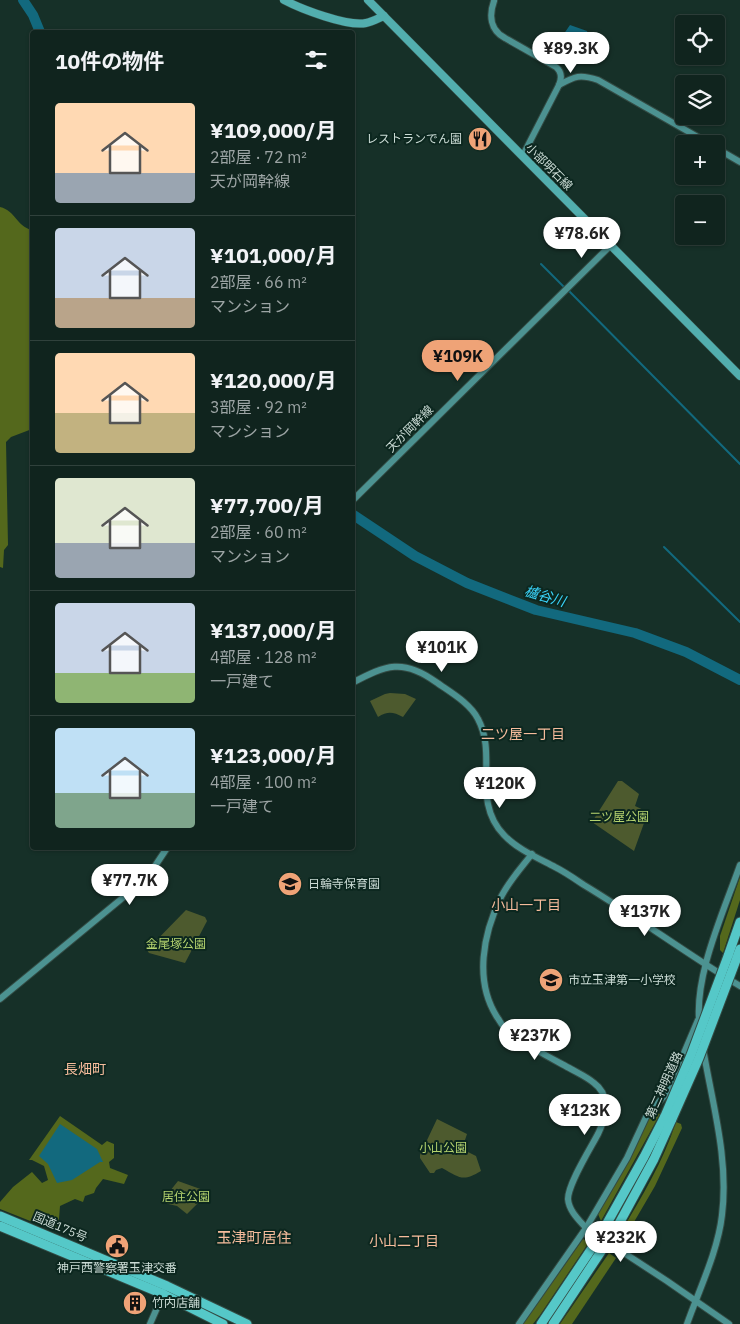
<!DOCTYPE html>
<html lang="ja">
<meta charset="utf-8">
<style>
:root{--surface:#10241e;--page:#1e302b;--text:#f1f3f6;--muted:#9ca4a4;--line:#30413c;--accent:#efa377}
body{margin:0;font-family:"IBM Plex Sans","Noto Sans JP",sans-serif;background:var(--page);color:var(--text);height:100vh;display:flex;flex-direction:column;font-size:19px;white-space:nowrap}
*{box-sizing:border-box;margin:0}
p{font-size:16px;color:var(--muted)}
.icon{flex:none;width:28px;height:28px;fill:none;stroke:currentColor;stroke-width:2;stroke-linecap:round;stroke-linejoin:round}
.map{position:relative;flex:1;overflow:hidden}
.drawer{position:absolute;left:30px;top:30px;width:325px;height:820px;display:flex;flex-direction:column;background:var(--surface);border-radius:5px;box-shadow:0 1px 4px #0004,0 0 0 1px var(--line)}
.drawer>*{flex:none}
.tools{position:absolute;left:675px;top:15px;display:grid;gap:10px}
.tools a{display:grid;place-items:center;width:50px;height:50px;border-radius:5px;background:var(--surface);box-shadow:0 1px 4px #0004,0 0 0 1px var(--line);font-size:25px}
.price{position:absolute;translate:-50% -42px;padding:0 11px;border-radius:18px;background:#fff;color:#222;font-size:16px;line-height:32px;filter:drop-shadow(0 1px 2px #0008)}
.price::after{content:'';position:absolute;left:50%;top:30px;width:15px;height:11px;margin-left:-8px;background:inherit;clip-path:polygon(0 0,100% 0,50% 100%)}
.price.on{background:var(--accent);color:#111}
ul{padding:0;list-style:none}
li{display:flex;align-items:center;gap:15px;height:125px;padding:0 25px}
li+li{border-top:1px solid var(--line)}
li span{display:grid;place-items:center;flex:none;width:140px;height:100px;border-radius:5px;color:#555}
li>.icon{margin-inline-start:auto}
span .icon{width:60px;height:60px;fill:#fffc;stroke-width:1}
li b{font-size:21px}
h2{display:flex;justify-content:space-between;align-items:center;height:60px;padding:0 25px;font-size:21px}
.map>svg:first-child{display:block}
</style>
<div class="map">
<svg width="740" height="1324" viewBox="0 0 740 1324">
<rect width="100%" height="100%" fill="#163028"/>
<g fill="#4d5a2e">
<path d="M390 693 405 694 416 699 403 717C393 712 388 711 378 717L370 701 385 694Z"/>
<polygon points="618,781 622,781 639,794 635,806 648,812 634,851 592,822"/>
<polygon points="186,910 205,917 207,921 185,963 149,953 147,950"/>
<path d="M437 1119 467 1134 462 1149 476 1156 481 1171C463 1182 460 1178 442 1168L436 1170 434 1173H430L420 1158V1155Z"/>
<polygon points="178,1181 206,1191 202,1199 187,1214 177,1206 164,1203 166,1196"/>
</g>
<g fill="#54681c">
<path d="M0 207C16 211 16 226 32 230V429L11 437 6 442 8 545 4 550 3 568 0 567Z"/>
<polygon points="740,877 740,900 723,953 720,950 720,936"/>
<polygon points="657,1113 660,1114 601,1221 598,1214 650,1116"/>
<polygon points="60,1116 102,1145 107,1141 114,1144 114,1158 109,1162 110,1168 128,1175 124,1184 103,1179 96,1188 94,1193 85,1196 83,1202 75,1199 60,1206 58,1232 0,1209 0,1202 13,1187 32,1172 42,1183 48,1180 44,1166 32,1160 29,1160"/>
<path d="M676 1122 681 1124 682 1128 655 1186 627 1234 621 1232C642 1196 663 1162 676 1122Z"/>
<polygon points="583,1239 589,1242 540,1315 533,1324 523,1324"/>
<polygon points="609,1253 616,1258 572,1324 560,1324"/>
</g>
<g fill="#12697e">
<path d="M570 25 587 31C592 47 581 57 570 68V64L555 54 554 52 558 46 553 51H552Z"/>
<polygon points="60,1124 97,1149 103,1162 100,1162 72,1180 57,1183 48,1164 39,1156"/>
</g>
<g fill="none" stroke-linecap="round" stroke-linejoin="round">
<g stroke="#12697e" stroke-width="2">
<polyline points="541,264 564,287"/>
<polyline points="568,290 740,464"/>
<polyline points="664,547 740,622"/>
</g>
<g stroke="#12697e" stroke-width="10">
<polyline points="23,0 33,15 40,32"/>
<polyline points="352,514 415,556 467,583 536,610 635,633 686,652 740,680"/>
</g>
<g stroke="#334b44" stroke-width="8">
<g id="secondary">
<path d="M494 1C489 15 490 30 505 38L556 67C562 72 562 78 559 85L523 155"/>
<path d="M559 85C575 76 580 74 598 80L710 144"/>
<polyline points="716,148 740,162"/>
<polyline points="352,501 611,245"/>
<path d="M352 683C386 665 403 658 436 682 450 692 470 703 478 719 498 756 471 801 504 835 517 849 538 858 555 867 565 872 575 879 584 885 637 917 687 954 740 986"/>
<path d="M532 854C521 868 509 881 501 897 483 934 474 981 497 1017 500 1021 502 1026 506 1029 525 1045 549 1057 571 1069 578 1073 587 1077 594 1083 601 1088 605 1096 606 1105 607 1115 602 1125 598 1134 590 1149 568 1184 568 1199 569 1211 579 1220 586 1228L667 1281 729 1324"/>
<polyline points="0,999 131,891 153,869 167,848"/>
<path d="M700 1028C692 979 724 911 740 865"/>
<polyline points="150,1324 164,1292"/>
<polyline points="519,1324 586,1228 627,1158 647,1115 667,1093 698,1020"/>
<path d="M687 1324C699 1290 718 1251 722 1215 729 1158 712 1103 703 1048"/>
</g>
</g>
<g stroke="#334b44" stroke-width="9">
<g id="primary">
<path d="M284 0C301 9 348 27 366 23 372 22 379 18 384 16"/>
<polyline points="368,0 740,376"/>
</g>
</g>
<g stroke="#334b44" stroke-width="11">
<g id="highway">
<polyline points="728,956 740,922"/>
<polyline points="736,960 740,949"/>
<polyline points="0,1216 167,1286 247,1324"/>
<polyline points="606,1225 644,1157 665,1116"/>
<polyline points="0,1226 163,1294 223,1324"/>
<polyline points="615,1231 654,1159 672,1119"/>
<polyline points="541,1324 594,1245"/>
<polyline points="553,1324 602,1250"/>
</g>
</g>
<use href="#secondary" stroke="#4c9291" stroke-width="6"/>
<use href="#primary" stroke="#52aeae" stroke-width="8"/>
<use href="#highway" stroke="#55c8c8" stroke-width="9"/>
<g stroke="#334b44" stroke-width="11" stroke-linecap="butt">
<g id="highway-bridge">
<polyline points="665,1116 691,1055 728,956"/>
<polyline points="672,1119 699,1058 736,960"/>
<polyline points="594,1245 606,1225"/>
<polyline points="602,1250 615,1231"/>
</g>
</g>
<use href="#highway-bridge" stroke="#55c8c8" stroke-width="9"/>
</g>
<defs>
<g id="restaurant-disc" transform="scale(1.25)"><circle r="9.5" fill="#efa377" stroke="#0c271f"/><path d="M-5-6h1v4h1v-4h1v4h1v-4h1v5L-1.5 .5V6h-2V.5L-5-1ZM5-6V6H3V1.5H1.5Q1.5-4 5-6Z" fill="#111"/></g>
<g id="school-disc" transform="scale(1.25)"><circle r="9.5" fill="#efa377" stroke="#0c271f"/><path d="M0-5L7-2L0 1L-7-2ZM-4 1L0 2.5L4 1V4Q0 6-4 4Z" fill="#111"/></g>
<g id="civic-disc" transform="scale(1.25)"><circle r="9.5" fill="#efa377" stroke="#0c271f"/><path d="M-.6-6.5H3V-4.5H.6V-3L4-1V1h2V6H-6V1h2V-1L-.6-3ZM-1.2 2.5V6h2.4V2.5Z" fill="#111"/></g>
<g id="building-disc" transform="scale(1.25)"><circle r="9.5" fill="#efa377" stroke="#0c271f"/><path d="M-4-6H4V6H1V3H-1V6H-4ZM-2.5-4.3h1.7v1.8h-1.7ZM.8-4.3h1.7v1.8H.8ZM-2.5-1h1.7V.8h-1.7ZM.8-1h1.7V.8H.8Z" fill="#111"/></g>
</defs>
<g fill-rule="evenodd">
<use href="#restaurant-disc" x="480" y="139"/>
<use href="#school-disc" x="290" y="884"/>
<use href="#school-disc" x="551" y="980"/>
<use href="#civic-disc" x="117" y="1246"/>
<use href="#building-disc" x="135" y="1303"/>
</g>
<g text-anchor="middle" stroke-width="4" stroke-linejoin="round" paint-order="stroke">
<g font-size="12" fill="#cbdbd5" stroke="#0c271f" text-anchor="start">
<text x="462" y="143" text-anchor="end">レストランでん園</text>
<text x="308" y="888">日輪寺保育園</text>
<text x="568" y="984">市立玉津第一小学校</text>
<text x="117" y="1272" text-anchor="middle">神戸西警察署玉津交番</text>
<text x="152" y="1307">竹内店舗</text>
</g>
<g font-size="12" fill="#cbdbd5" stroke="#0c271f">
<text transform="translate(549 167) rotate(45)" y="4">小部明石線</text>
<text transform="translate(410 429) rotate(-45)" y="4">天が岡幹線</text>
<text transform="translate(664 1085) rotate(-66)" y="4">第二神明道路</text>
<text transform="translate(60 1227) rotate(23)" y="4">国道175号</text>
</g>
<g font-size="12" fill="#b6d46f" stroke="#0c271f">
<text x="619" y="821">二ツ屋公園</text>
<text x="176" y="948">金尾塚公園</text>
<text x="443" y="1152">小山公園</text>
<text x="186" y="1201">居住公園</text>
</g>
<g font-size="14" font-style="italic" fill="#3ad3f9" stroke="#0c271f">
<text transform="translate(545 596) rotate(16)" y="5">櫨谷川</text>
</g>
<g font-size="14" fill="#f6bc9c" stroke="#0c271f">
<text x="523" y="739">二ツ屋一丁目</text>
<text x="526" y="910">小山一丁目</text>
<text x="85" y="1074">長畑町</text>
<text x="404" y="1246">小山二丁目</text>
</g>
<g font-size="15" fill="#f6bc9c" stroke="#0c271f">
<text x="254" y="1243">玉津町居住</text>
</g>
</g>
</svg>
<div class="tools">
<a><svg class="icon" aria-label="locate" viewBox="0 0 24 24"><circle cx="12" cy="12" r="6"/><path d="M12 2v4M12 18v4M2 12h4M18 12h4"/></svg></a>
<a><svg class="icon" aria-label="layers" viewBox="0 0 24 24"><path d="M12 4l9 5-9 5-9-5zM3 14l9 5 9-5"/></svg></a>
<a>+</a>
<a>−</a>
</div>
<b class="price" style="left:571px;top:74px">¥89.3K</b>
<b class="price" style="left:582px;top:259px">¥78.6K</b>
<b class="price on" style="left:458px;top:382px">¥109K</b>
<b class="price" style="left:442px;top:673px">¥101K</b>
<b class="price" style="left:500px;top:809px">¥120K</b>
<b class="price" style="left:130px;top:906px">¥77.7K</b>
<b class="price" style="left:645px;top:937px">¥137K</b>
<b class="price" style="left:535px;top:1061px">¥237K</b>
<b class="price" style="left:585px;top:1136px">¥123K</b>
<b class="price" style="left:621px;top:1263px">¥232K</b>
<section class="drawer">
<h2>10件の物件<svg class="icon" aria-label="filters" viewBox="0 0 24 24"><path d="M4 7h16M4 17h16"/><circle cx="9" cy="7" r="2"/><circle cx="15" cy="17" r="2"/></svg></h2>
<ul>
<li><span style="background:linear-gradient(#ffd9b3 70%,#9aa5b1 0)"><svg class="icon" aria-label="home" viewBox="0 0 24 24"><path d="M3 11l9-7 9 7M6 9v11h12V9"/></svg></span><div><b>¥109,000/月</b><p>2部屋 · 72 m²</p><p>天が岡幹線</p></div></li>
<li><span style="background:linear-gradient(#c9d6e8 70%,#b9a48a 0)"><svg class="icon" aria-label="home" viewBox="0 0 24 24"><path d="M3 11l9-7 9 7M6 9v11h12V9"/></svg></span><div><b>¥101,000/月</b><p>2部屋 · 66 m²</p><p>マンション</p></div></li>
<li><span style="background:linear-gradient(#ffd9b3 60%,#c2b280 0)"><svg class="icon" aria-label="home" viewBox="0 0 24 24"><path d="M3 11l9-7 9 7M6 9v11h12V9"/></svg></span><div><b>¥120,000/月</b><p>3部屋 · 92 m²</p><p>マンション</p></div></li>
<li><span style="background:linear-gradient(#dfe7d0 65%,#9aa5b1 0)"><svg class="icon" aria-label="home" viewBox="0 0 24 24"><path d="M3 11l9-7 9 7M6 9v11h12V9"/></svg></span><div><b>¥77,700/月</b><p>2部屋 · 60 m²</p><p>マンション</p></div></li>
<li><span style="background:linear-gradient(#c9d6e8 70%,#8fb573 0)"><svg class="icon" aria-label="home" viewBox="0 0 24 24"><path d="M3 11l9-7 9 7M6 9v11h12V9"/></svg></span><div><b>¥137,000/月</b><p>4部屋 · 128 m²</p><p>一戸建て</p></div></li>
<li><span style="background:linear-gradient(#bfe0f5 65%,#7fa58c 0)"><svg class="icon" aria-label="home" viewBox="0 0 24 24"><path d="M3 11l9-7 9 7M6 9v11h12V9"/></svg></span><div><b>¥123,000/月</b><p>4部屋 · 100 m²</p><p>一戸建て</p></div></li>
</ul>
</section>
</div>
